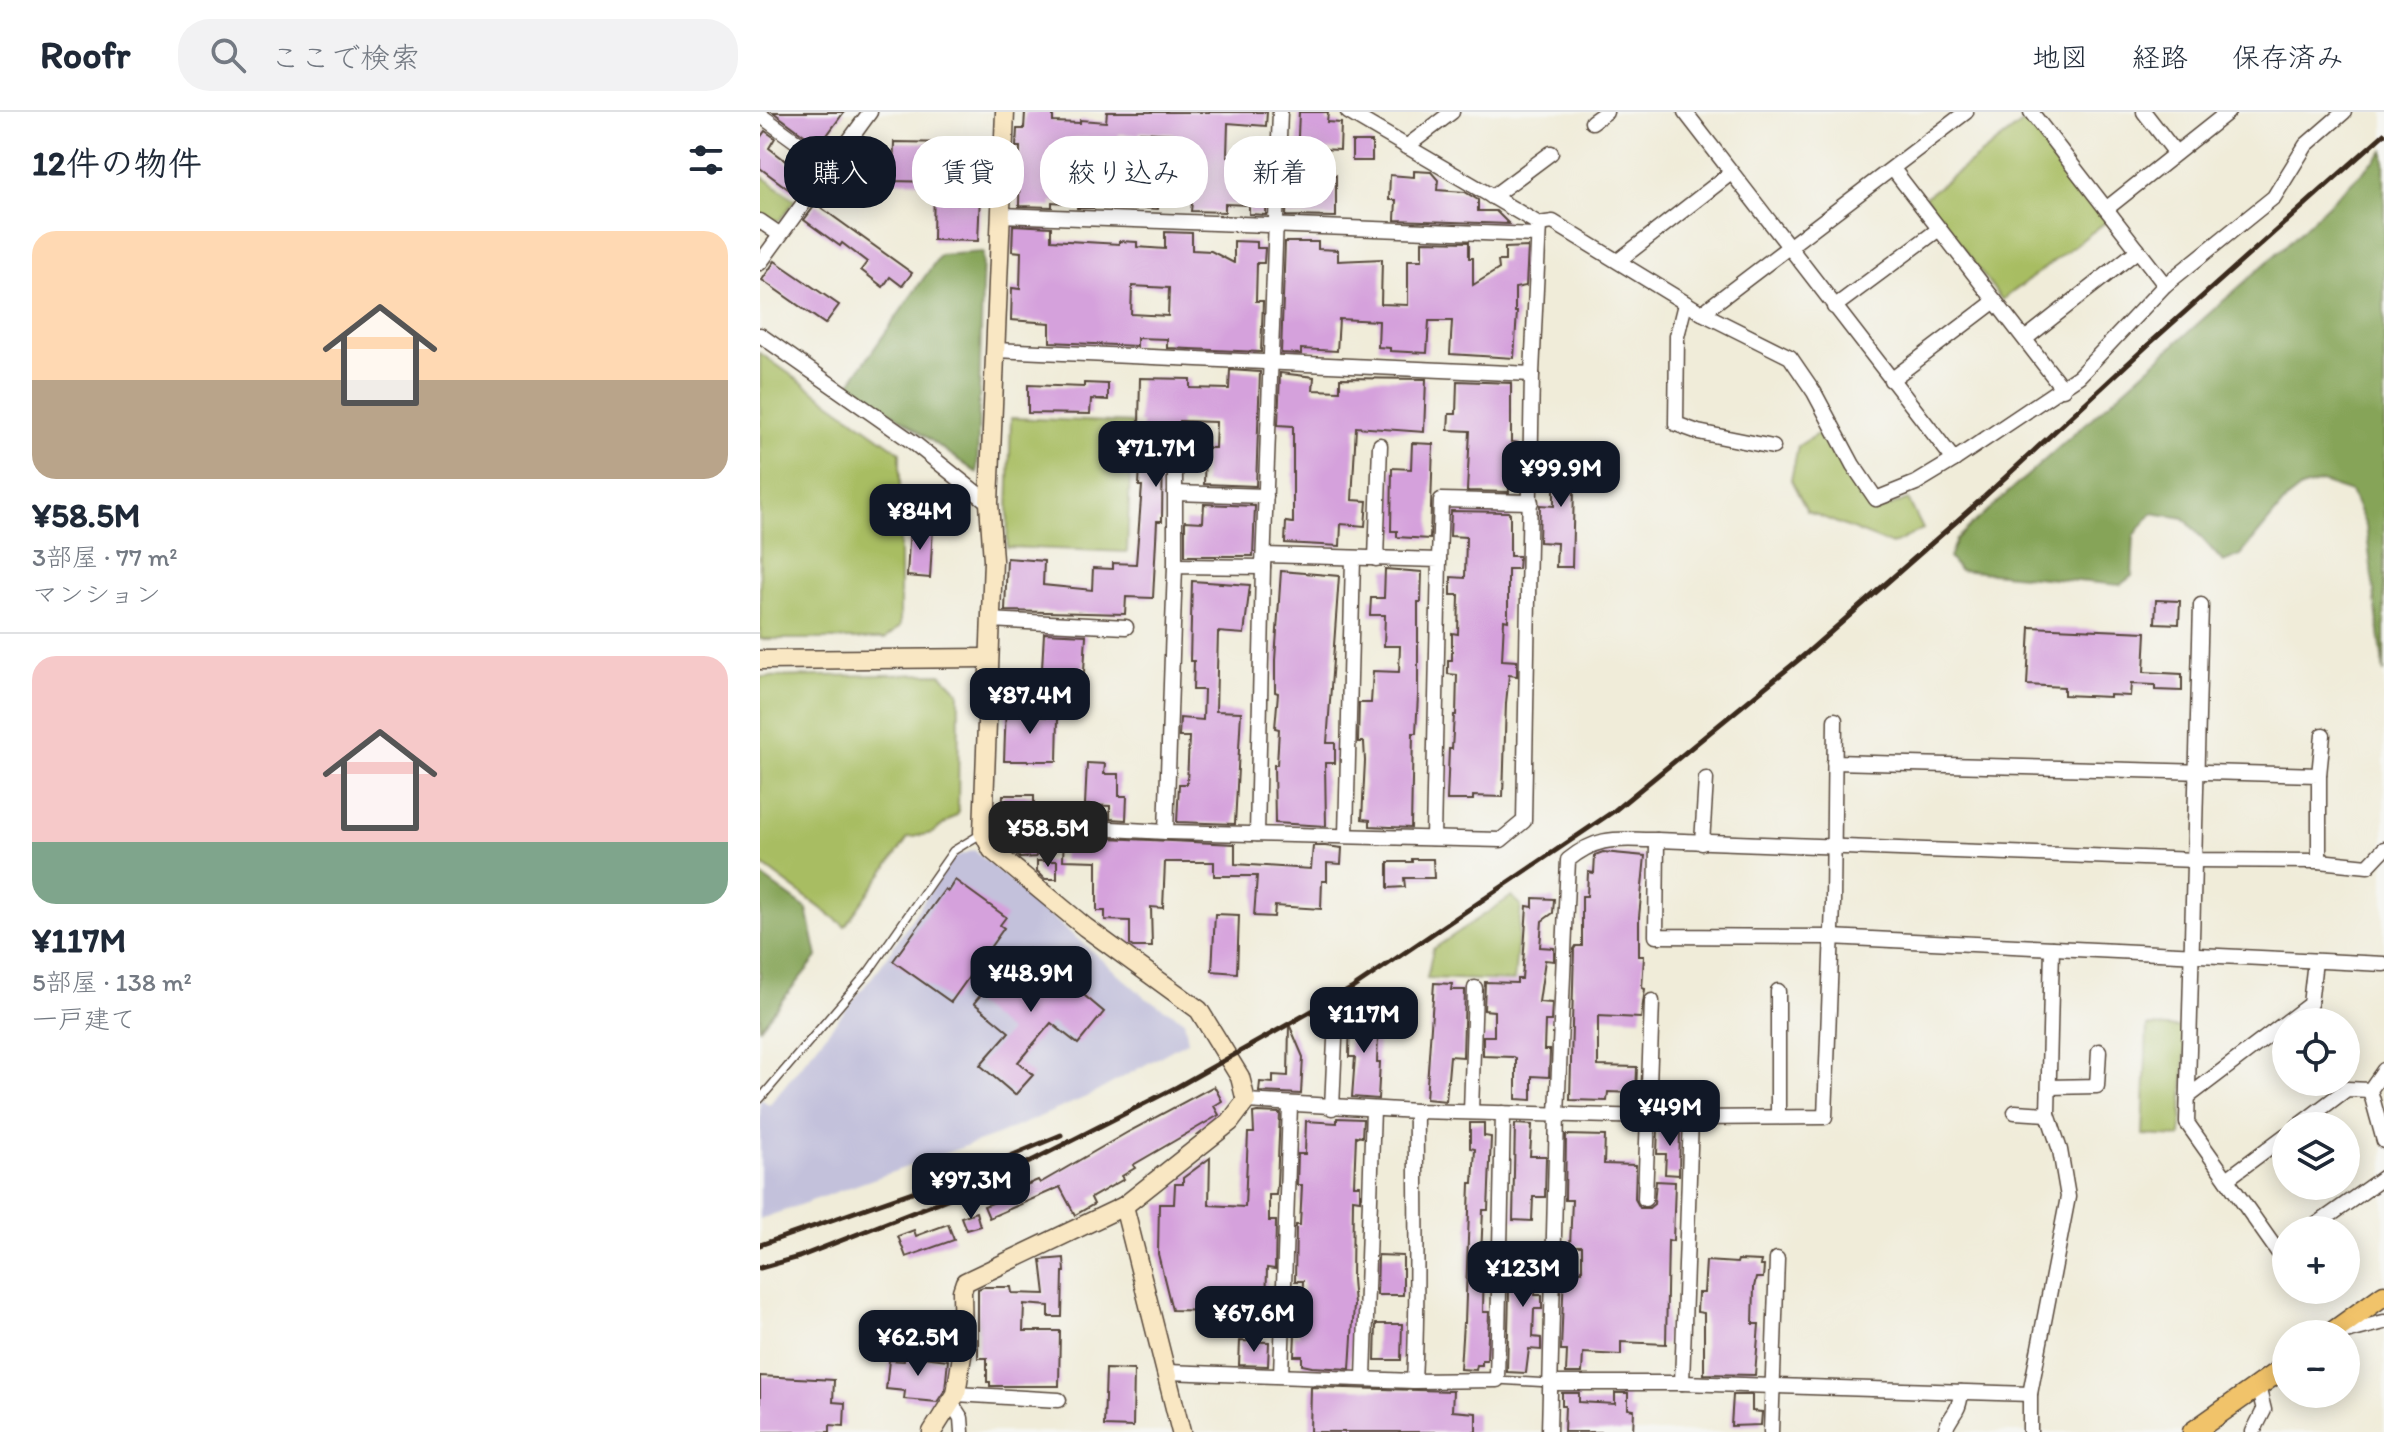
<!DOCTYPE html>
<html lang="ja">
<meta charset="utf-8">
<style>
:root{--surface:#fff;--page:#f2f2f3;--text:#1f2937;--muted:#747a83;--line:#e0e1e3;--accent:#111827}
body{margin:0;font-family:Itim,"Klee One",sans-serif;background:var(--page);color:var(--text);height:100vh;display:flex;flex-direction:column;font-size:30px;white-space:nowrap}
*{box-sizing:border-box;margin:0}
p{font-size:26px;color:var(--muted)}
.icon{flex:none;width:44px;height:44px;fill:none;stroke:currentColor;stroke-width:2;stroke-linecap:round;stroke-linejoin:round}
.map{position:relative;flex:1;overflow:hidden}
.sheet{display:flex;flex-direction:column;background:var(--surface);width:760px}
.sheet>*{flex:none}
.banner{position:absolute;left:24px;top:24px;width:760px;height:72px;display:flex;gap:16px}
.buttons{position:absolute;left:1512px;top:896px;display:grid;gap:16px}
.buttons a{display:grid;place-items:center;width:88px;height:88px;border-radius:50%;background:var(--surface);box-shadow:0 4px 20px #0003;font-size:40px}
.price{position:absolute;translate:-50% -68px;padding:0 18px;border-radius:16px;background:var(--accent);color:#fff;font-size:26px;line-height:52px;filter:drop-shadow(0 2px 4px #0008)}
.price::after{content:'';position:absolute;left:50%;top:48px;width:24px;height:18px;margin-left:-12px;background:inherit;clip-path:polygon(0 0,100% 0,50% 100%)}
.price.selected{background:#222;color:#fff}
ul{padding:0;list-style:none}
li{display:grid;align-content:center;gap:16px;height:424px;padding:0 32px}
li+li{border-top:2px solid var(--line)}
li span{display:grid;place-items:center;height:248px;border-radius:24px;color:#555}
li>.icon{margin-inline-start:auto}
span .icon{width:144px;height:144px;fill:#fffc;stroke-width:1}
li b{font-size:34px}
h2{display:flex;justify-content:space-between;align-items:center;height:96px;padding:0 32px;font-size:34px}
.chip{padding:0 28px;border-radius:32px;background:var(--surface);box-shadow:0 4px 20px #0003;font-size:28px;line-height:72px}
.chip.selected{background:var(--accent);color:#fff}
header{display:flex;align-items:center;gap:48px;box-sizing:border-box;height:112px;padding:0 40px;background:var(--surface);border-bottom:2px solid var(--line)}
header strong{font-size:38px}
nav{display:flex;gap:44px;margin-inline-start:auto;font-size:28px}
.search{width:560px;height:72px;background:var(--page);display:flex;align-items:center;gap:20px;box-sizing:border-box;padding:0 28px;border-radius:32px;color:var(--muted);font-size:30px}
main{display:flex;flex:1;min-height:0}
.map>svg:first-child{display:block}
</style>
<header>
<strong>Roofr</strong>
<div class="search"><svg class="icon" aria-label="search" viewBox="0 0 24 24"><circle cx="10" cy="10" r="6"/><path d="M15 15l6 6"/></svg>ここで検索</div>
<nav><a>地図</a><a>経路</a><a>保存済み</a></nav>
</header>
<main>
<section class="sheet">
<h2>12件の物件<svg class="icon" aria-label="filters" viewBox="0 0 24 24"><path d="M4 7h16M4 17h16"/><circle cx="9" cy="7" r="2"/><circle cx="15" cy="17" r="2"/></svg></h2>
<ul>
<li><span style="background:linear-gradient(#ffd9b3 60%,#b9a48a 0)"><svg class="icon" aria-label="home" viewBox="0 0 24 24"><path d="M3 11l9-7 9 7M6 9v11h12V9"/></svg></span><div><b>¥58.5M</b><p>3部屋 · 77 m²</p><p>マンション</p></div></li>
<li><span style="background:linear-gradient(#f6c9c9 75%,#7fa58c 0)"><svg class="icon" aria-label="home" viewBox="0 0 24 24"><path d="M3 11l9-7 9 7M6 9v11h12V9"/></svg></span><div><b>¥117M</b><p>5部屋 · 138 m²</p><p>一戸建て</p></div></li>
</ul>
</section>
<div class="map">
<svg width="1624" height="1320" viewBox="0 0 1624 1320">
<rect width="100%" height="100%" fill="#f6f6f2"/>
<filter id="ink" filterUnits="userSpaceOnUse"><feTurbulence type="fractalNoise" baseFrequency=".0125" numOctaves="2"/><feDisplacementMap in="SourceGraphic" scale="16" xChannelSelector="R" yChannelSelector="G"/><feConvolveMatrix kernelMatrix="1 2 1 2 8 2 1 2 1" color-interpolation-filters="sRGB"/></filter>
<filter id="wash" filterUnits="userSpaceOnUse"><feTurbulence type="fractalNoise" baseFrequency=".006" numOctaves="4" result="noise"/><feDisplacementMap in="SourceGraphic" scale="32" xChannelSelector="R" yChannelSelector="G"/><feGaussianBlur stdDeviation="1.8" result="paint"/><feColorMatrix in="noise" values="0 0 0 0 0 0 0 0 0 0 0 0 0 0 0 0 0 1.4 0 .05"/><feComposite in="paint" operator="in"/></filter>
<g filter="url(#wash)">
<rect width="100%" height="100%" fill="#f0ecd9"/>
<polygon fill="#c3c1db" points="214,738 386,886 424,908 428,929 331,983 237,1023 0,1107 0,986 9,993 120,855 192,746"/>
<g fill="#a8bd62" stroke="#727440" stroke-width="2">
<polygon points="1269,6 1347,109 1242,188 1165,85"/>
<polygon points="0,63 35,88 20,108 9,108 0,101"/>
<polygon points="0,241 140,340 140,514 125,527 0,527"/>
<polygon points="251,306 372,311 367,440 247,435"/>
<polygon points="1062,319 1114,401 1148,387 1163,417 1132,433 1047,399 1031,368 1038,334"/>
<polygon points="181,562 199,580 198,702 172,721 148,726 85,814 0,751 0,565"/>
<polygon points="752,784 761,794 754,869 667,866 673,837"/>
<polygon points="1387,914 1426,916 1421,1025 1383,1023"/>
</g>
<g fill="#86a458" stroke="#60673b" stroke-width="2">
<polygon points="1624,39 1624,561 1606,414 1591,380 1561,370 1541,376 1527,387 1481,443 1463,450 1424,406 1392,401 1374,424 1372,464 1360,473 1199,458 1189,446 1196,427 1524,135"/>
<polygon points="223,140 217,361 90,271 180,143"/>
<polygon points="0,763 47,797 57,845 0,916"/>
</g>
<g id="blocks">
<g fill="#d5a1dc" fill-rule="evenodd">
<polygon points="13,0 84,0 59,34"/>
<path d="M265 0H293V10L320 11V8L346 10 347 0H507L506 14 468 11 467 44 483 45 482 66 507 67 506 103 489 102V93L465 92V100L431 99 432 91 399 88 398 97 381 96 383 57 412 59 415 22 380 20 379 23 359 22 356 94 334 92V96H317V92L292 90V95L259 94 260 35H256L257 17H264ZM314 26 345 27 343 53 313 52Z"/>
<polygon points="539,0 568,0 567,10 581,11 580,38 559,37 558,62 576,63 576,105 526,104 528,60 535,60 537,48"/>
<polygon points="5,19 15,26 9,36 47,65 35,82 0,56 0,26"/>
<polygon points="134,30 196,31 194,82 220,83 218,129 173,128 174,70 133,69"/>
<rect x="592" y="30" width="20" height="19"/>
<polygon points="654,59 671,60 678,68 677,78 705,80 718,88 718,99 736,99 749,112 635,108 636,88 629,88 630,63 654,65"/>
<polygon points="56,92 152,161 142,174 130,165 123,175 101,158 107,150 82,131 80,134 44,108"/>
<path d="M253 113 291 115V128L359 132V129L377 130V135L405 137V120L432 121V138L451 139 474 151V129L497 130V136H505L504 151H497L496 189H503L501 240 407 236V227L377 226V234L290 230V211L251 208 252 176 260 177 261 140 252 139ZM372 174 409 176 408 204 371 202Z"/>
<polygon points="662,129 709,130 709,146 713,146 713,173 739,157 738,149 745,149 745,136 768,135 766,174 755,176 755,200 757,200 754,246 690,242 692,209 669,209 667,241 630,239 630,236 618,235 619,209 579,207 577,239 541,237 541,242 521,241 525,130 558,130 558,137 578,138 578,149 622,147 621,192 648,193 648,148 662,148"/>
<polygon points="15,149 79,193 65,212 2,168"/>
<polygon points="470,258 500,260 496,374 444,372 445,336 455,336 456,310 420,309 420,333 403,332 402,409 397,409 393,486 366,485 365,502 245,499 247,446 284,449 283,473 332,478 333,456 353,457 353,451 376,452 382,374 379,374 382,311 379,311 380,266 430,267 430,276 469,277"/>
<polygon points="520,261 554,265 553,278 580,279 580,266 666,267 664,320 596,315 592,388 607,389 605,414 581,412 580,434 525,431 526,410 533,411 533,314 518,313"/>
<polygon points="697,269 751,271 751,330 760,331 759,376 749,376 749,380 707,379 710,319 688,318 689,302 696,302"/>
<polygon points="324,271 348,272 348,288 331,287 330,302 268,301 268,273 324,275"/>
<polygon points="652,331 673,332 670,427 637,425 637,419 631,419 632,356 651,357"/>
<polygon points="794,337 815,338 812,455 796,455 797,431 779,430 780,393 794,394"/>
<polygon points="444,392 495,394 493,444 425,444 425,409 443,410"/>
<polygon points="691,399 748,400 750,402 750,444 759,444 758,457 748,457 748,509 744,508 742,548 757,549 757,564 749,563 746,591 743,685 713,684 713,688 687,688 689,637 692,637 694,603 696,603 697,563 688,562 688,548 692,548 692,521 698,522 699,483 691,483 691,465 705,466 706,425 690,424"/>
<polygon points="150,414 173,415 170,466 147,464"/>
<polygon points="625,457 662,460 661,490 658,490 658,583 656,621 653,621 651,716 610,714 610,708 602,707 605,649 604,630 598,630 599,591 611,591 613,559 639,560 640,534 624,534 625,503 610,503 611,486 624,486"/>
<polygon points="521,459 579,464 567,631 575,631 575,651 565,651 566,714 515,711 514,653 517,653 519,617 515,616 518,581 515,580 515,548"/>
<polygon points="432,469 490,473 484,522 458,520 456,599 481,600 475,712 417,710 419,672 427,672 429,625 419,625 420,606 443,608 444,578 433,578 434,549 430,549"/>
<polygon points="1396,488 1420,489 1419,512 1395,511"/>
<polygon points="1270,515 1386,520 1384,560 1422,562 1422,579 1395,578 1395,573 1371,572 1370,584 1350,583 1350,585 1304,583 1304,575 1267,573"/>
<polygon points="284,521 326,523 323,577 281,574"/>
<polygon points="246,594 272,595 272,604 298,605 297,649 244,649"/>
<polygon points="327,651 345,652 344,662 359,662 359,684 367,684 366,708 350,707 350,694 325,693"/>
<polygon points="243,683 274,683 274,703 242,701"/>
<polygon points="242,721 277,725 276,745 260,746 242,727"/>
<polygon points="304,724 475,732 475,752 551,757 553,734 565,734 582,736 581,752 567,751 567,769 562,769 561,797 515,794 514,805 494,804 497,764 454,764 454,750 405,750 403,796 391,795 392,835 373,835 370,833 370,809 345,808 345,799 337,799 337,749 303,748"/>
<polygon points="843,740 885,744 879,805 879,844 884,844 882,876 885,877 881,906 838,904 838,954 877,955 876,981 848,980 847,989 810,988 814,837 816,834 822,834 822,784 827,784 828,760 834,761 835,743"/>
<polygon points="652,747 673,747 674,766 644,766 645,775 628,776 628,750 652,750"/>
<polygon points="277,749 297,749 297,767 285,767 277,759"/>
<polygon points="195,768 246,805 240,813 244,816 191,890 133,849 185,777 188,779"/>
<polygon points="773,786 794,787 793,801 782,809 780,835 794,836 794,849 785,848 779,890 792,891 791,909 785,909 784,938 790,938 789,965 772,964 772,988 756,987 756,947 754,945 723,944 723,924 734,924 734,899 724,898 725,870 757,871 757,867 762,867 767,794 773,795"/>
<polygon points="455,802 479,803 477,861 452,859"/>
<polygon points="269,837 344,900 318,932 291,911 258,950 273,963 255,983 220,953 249,920 214,891 253,844 259,849"/>
<polygon points="674,871 692,872 691,878 705,878 703,945 690,944 686,989 666,987"/>
<polygon points="598,890 613,915 612,925 618,925 617,950 620,950 618,987 592,985 595,945 589,945 590,901 587,897"/>
<polygon points="529,912 543,945 541,982 499,980 500,970 513,971 513,963 528,964"/>
<polygon points="454,974 462,989 454,994 459,1003 373,1053 375,1056 362,1064 364,1067 331,1086 334,1092 315,1103 300,1075 229,1106 224,1094 247,1086 245,1082 278,1068 280,1071 368,1020"/>
<polygon points="497,1000 520,1001 517,1072 516,1083 509,1083 509,1109 516,1109 515,1157 507,1156 506,1197 489,1196 489,1211 468,1211 468,1202 453,1201 453,1199 412,1198 398,1142 399,1092 414,1092 415,1072 423,1072 423,1066 450,1046 449,1093 485,1095 488,1021 494,1021 493,1001"/>
<polygon points="577,1006 603,1007 602,1025 596,1024 594,1073 600,1073 600,1088 593,1087 592,1167 594,1193 590,1257 552,1255 542,1253 542,1244 534,1244 535,1222 539,1223 539,1198 542,1198 543,1169 535,1169 536,1113 540,1113 542,1073 537,1073 538,1042 545,1042 546,1009 577,1011"/>
<polygon points="710,1011 724,1011 724,1024 731,1025 728,1098 723,1098 721,1144 724,1144 723,1200 729,1200 727,1248 722,1248 722,1253 717,1253 716,1258 700,1257 703,1211 705,1211 710,1071 713,1071 715,1037 710,1036"/>
<polygon points="755,1012 772,1013 770,1044 786,1044 785,1085 773,1085 772,1109 753,1108"/>
<polygon points="898,1015 920,1016 919,1063 905,1062 906,1042 897,1042"/>
<polygon points="806,1023 845,1024 844,1052 876,1053 875,1087 880,1096 889,1096 894,1092 896,1069 915,1070 913,1129 908,1128 906,1232 861,1230 861,1243 823,1241 822,1261 806,1261 807,1239 801,1239 804,1158 822,1159 822,1134 810,1134 812,1088 805,1088"/>
<polygon points="216,1100 220,1114 206,1118 201,1105"/>
<polygon points="188,1112 194,1128 146,1145 138,1124 154,1118 156,1124"/>
<polygon points="750,1139 783,1142 783,1155 776,1155 775,1183 782,1183 782,1197 774,1197 773,1225 781,1226 781,1238 769,1237 766,1261 747,1260"/>
<polygon points="618,1143 643,1144 643,1183 617,1183"/>
<polygon points="304,1146 305,1160 303,1160 302,1205 289,1205 289,1194 264,1192 263,1219 300,1219 299,1274 230,1274 230,1270 227,1270 227,1246 218,1246 218,1177 223,1175 251,1175 252,1181 285,1182 281,1148"/>
<polygon points="978,1148 1001,1149 1000,1154 1004,1154 1003,1166 996,1166 994,1175 993,1212 999,1212 995,1263 944,1262 944,1201 937,1200 938,1181 944,1181 946,1149 977,1151"/>
<polygon points="616,1212 642,1212 641,1248 615,1248"/>
<polygon points="480,1229 509,1230 508,1254 479,1253"/>
<polygon points="145,1243 188,1248 185,1278 177,1290 144,1287 145,1279 126,1277 129,1248 144,1249"/>
<polygon points="346,1257 374,1258 373,1315 344,1314"/>
<polygon points="0,1264 74,1268 73,1290 85,1291 84,1314 70,1313 70,1320 0,1320"/>
<polygon points="551,1275 693,1279 692,1299 716,1301 716,1320 550,1320"/>
<polygon points="802,1281 819,1281 819,1290 855,1292 855,1281 868,1281 868,1297 874,1298 873,1320 804,1320 805,1294 802,1294"/>
<polygon points="973,1283 992,1283 992,1299 1002,1300 1001,1313 971,1314"/>
</g>
</g>
</g>
<g filter="url(#ink)">
<use href="#blocks" fill-opacity="0" stroke="#56473a" stroke-width="2"/>
<g fill="none" stroke-linecap="round" stroke-linejoin="round">
<g stroke="#56473a" stroke-width="10">
<g id="lane">
<polyline points="0,987 109,859 193,739 221,722"/>
<polyline points="737,1268 790,1271"/>
</g>
</g>
<g stroke="#56473a" stroke-width="17">
<g id="street">
<polyline points="588,0 779,112 793,110 942,201 1206,0"/>
<polyline points="925,0 1194,348"/>
<polyline points="1271,0 1405,173"/>
<polyline points="1384,0 1415,40"/>
<polyline points="0,3 70,54"/>
<polyline points="832,10 846,0"/>
<polyline points="646,35 692,0"/>
<polyline points="732,85 791,41"/>
<polyline points="1346,97 1468,0"/>
<polyline points="241,103 777,123"/>
<polyline points="0,109 19,122"/>
<polyline points="858,149 971,61"/>
<polyline points="0,151 110,0"/>
<polyline points="1235,189 1303,277"/>
<polyline points="925,192 917,224 916,312 938,320 1013,335"/>
<polyline points="1074,195 1179,117"/>
<polyline points="942,201 1030,245 1054,280 1093,353 1116,387 1156,371 1194,348 1319,264 1405,173 1514,85 1546,33 1584,0"/>
<polyline points="0,223 154,331 229,391"/>
<polyline points="1265,227 1378,138"/>
<polyline points="235,238 772,262"/>
<polyline points="1131,268 1235,189 1133,57"/>
<polyline points="415,381 506,384"/>
<polyline points="505,443 679,448 673,726"/>
<polyline points="616,447 620,333"/>
<polyline points="679,448 681,388 771,390"/>
<polyline points="415,454 415,344"/>
<polyline points="1441,493 1427,1011 1518,1140 1526,1134"/>
<polyline points="230,508 366,515"/>
<polyline points="1074,650 1559,663 1559,749"/>
<polyline points="1559,663 1563,623"/>
<polyline points="222,710 406,720 741,728 764,709 772,262 779,112"/>
<polyline points="406,720 415,454 503,455"/>
<polyline points="497,722 503,455 520,0"/>
<polyline points="586,723 593,447"/>
<polyline points="897,728 896,824 1070,825 1624,852"/>
<polyline points="942,731 946,667"/>
<polyline points="1624,958 1610,978 1624,1029"/>
<polyline points="1289,975 1337,974 1339,939"/>
<polyline points="1429,984 1550,892 1555,849"/>
<polyline points="486,989 656,999 931,1006 1065,1005 1073,791 1075,608"/>
<polyline points="572,996 576,905"/>
<polyline points="711,1000 715,876"/>
<polyline points="1255,1000 1288,1002"/>
<polyline points="1018,1004 1018,879"/>
<polyline points="1538,1014 1587,977 1610,978"/>
<polyline points="1467,1067 1526,1023"/>
<polyline points="885,1087 892,889"/>
<polyline points="1549,1118 1624,1065"/>
<polyline points="1578,1222 1624,1210"/>
<polyline points="407,1260 654,1269 737,1268 743,1001"/>
<polyline points="521,1263 530,993"/>
<polyline points="604,1266 613,997"/>
<path d="M654 1269C659 1179 655 1089 656 999"/>
<polyline points="790,1271 922,1271 1270,1282"/>
<polyline points="922,1271 931,1006"/>
<polyline points="196,1282 299,1288"/>
<polyline points="192,1292 201,1306 202,1320"/>
<path d="M789 1320 797 1003 808 748C840 722 859 728 897 728L1435 748 1559 749 1608 754 1624 737"/>
<polyline points="1011,1320 1017,1147"/>
<path d="M1185 1320C1189 1302 1199 1304 1201 1280"/>
<polyline points="1270,1320 1270,1282 1308,1085 1300,1038 1288,1002 1292,836"/>
<polyline points="1493,1320 1504,1298 1498,1274"/>
</g>
</g>
<g stroke="#56473a" stroke-width="21">
<g id="secondary">
<polyline points="0,548 228,546"/>
<polyline points="364,1094 421,1320"/>
<polyline points="172,1320 196,1282 203,1237 202,1179 205,1170 364,1094 470,1010 486,989 480,965 439,898 325,815 232,738 223,720 233,448 229,391 245,0"/>
</g>
</g>
<g stroke="#56473a" stroke-width="23">
<g id="primary">
<polyline points="1570,1222 1624,1183"/>
<polyline points="1433,1320 1526,1254"/>
</g>
</g>
<use href="#lane" stroke="#fff" stroke-width="7"/>
<use href="#street" stroke="#fff" stroke-width="14"/>
<use href="#secondary" stroke="#f9e7c3" stroke-width="18"/>
<use href="#primary" stroke="#f1c36a" stroke-width="20"/>
<g stroke="#3b2a1e" stroke-width="5">
<polyline points="0,1133 224,1055 301,1023"/>
<polyline points="0,1156 39,1145 228,1071 417,975 591,877 854,699 1048,540 1223,386 1389,232 1624,22"/>
</g>
</g>
</g>
</svg>
<div class="buttons">
<a><svg class="icon" aria-label="locate" viewBox="0 0 24 24"><circle cx="12" cy="12" r="6"/><path d="M12 2v4M12 18v4M2 12h4M18 12h4"/></svg></a>
<a><svg class="icon" aria-label="layers" viewBox="0 0 24 24"><path d="M12 4l9 5-9 5-9-5zM3 14l9 5 9-5"/></svg></a>
<a>+</a>
<a>−</a>
</div>
<b class="price" style="left:396px;top:377px">¥71.7M</b>
<b class="price" style="left:801px;top:397px">¥99.9M</b>
<b class="price" style="left:160px;top:440px">¥84M</b>
<b class="price" style="left:270px;top:624px">¥87.4M</b>
<b class="price selected" style="left:288px;top:757px">¥58.5M</b>
<b class="price" style="left:271px;top:902px">¥48.9M</b>
<b class="price" style="left:604px;top:943px">¥117M</b>
<b class="price" style="left:910px;top:1036px">¥49M</b>
<b class="price" style="left:211px;top:1109px">¥97.3M</b>
<b class="price" style="left:763px;top:1197px">¥123M</b>
<b class="price" style="left:494px;top:1242px">¥67.6M</b>
<b class="price" style="left:158px;top:1266px">¥62.5M</b>
<div class="banner">
<a class="chip selected">購入</a>
<a class="chip">賃貸</a>
<a class="chip">絞り込み</a>
<a class="chip">新着</a>
</div>
</div>
</main>
